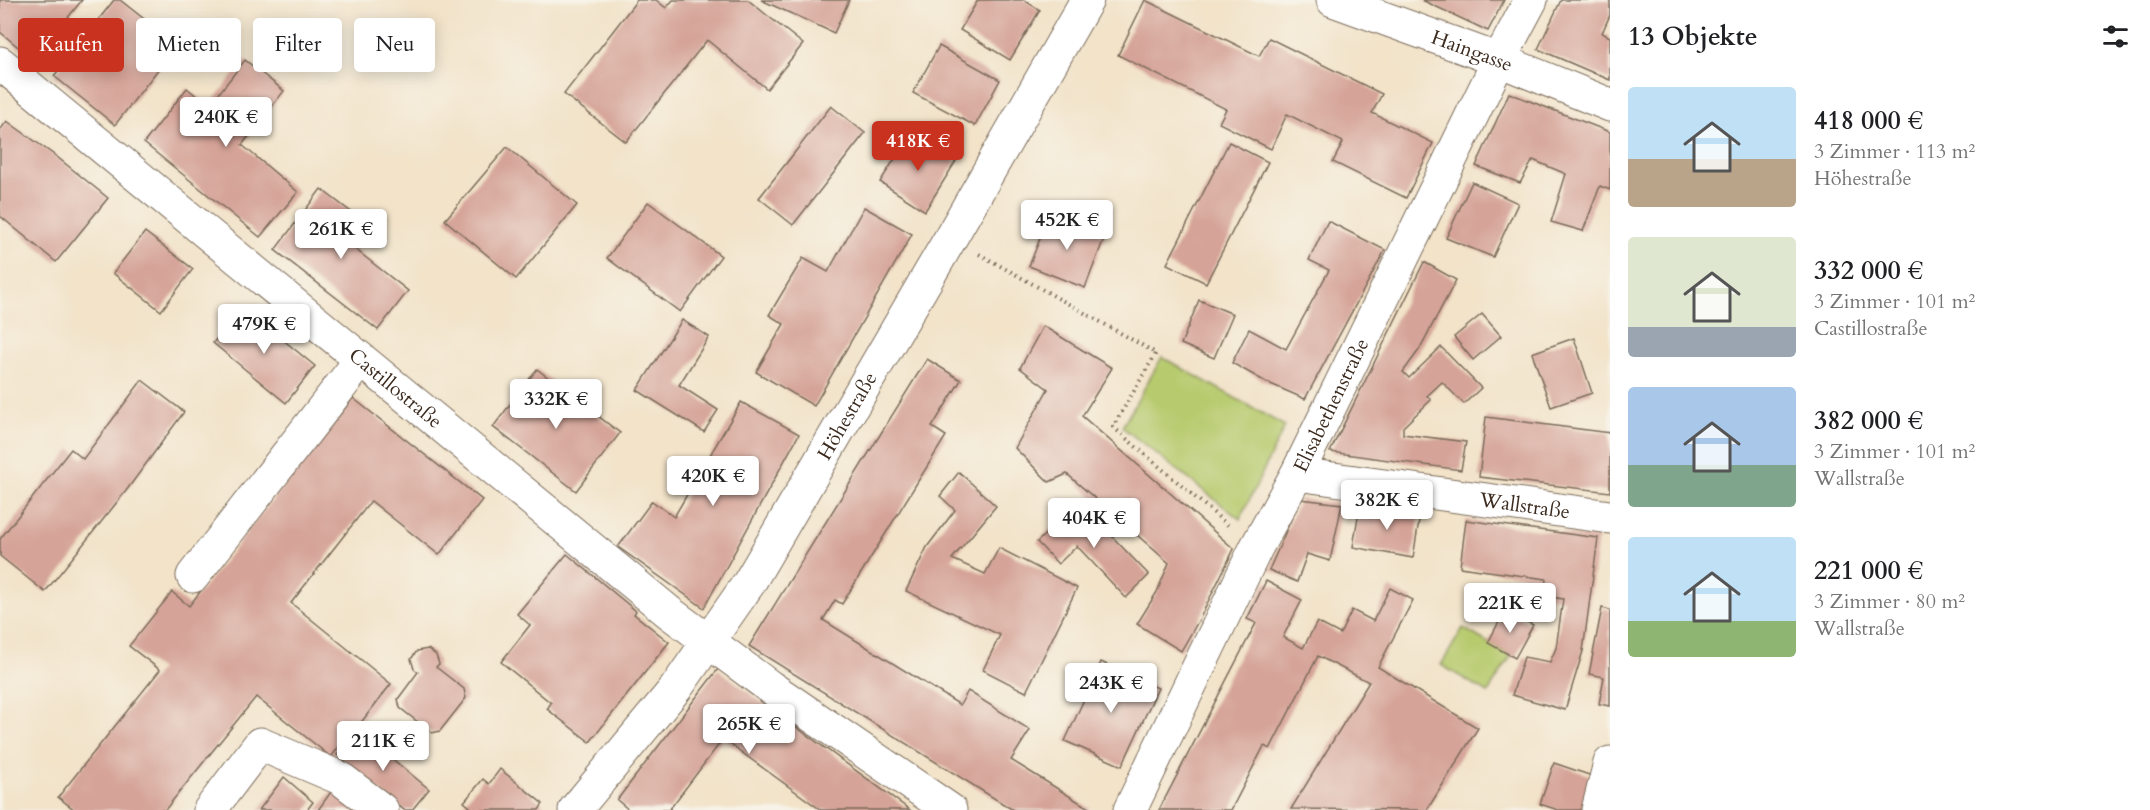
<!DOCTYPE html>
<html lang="de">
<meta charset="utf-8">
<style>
:root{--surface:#fff;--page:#f2f2f2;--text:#202124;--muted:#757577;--accent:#c8321e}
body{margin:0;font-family:Cardo,serif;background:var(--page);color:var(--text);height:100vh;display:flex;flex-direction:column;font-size:22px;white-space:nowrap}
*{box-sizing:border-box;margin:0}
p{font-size:20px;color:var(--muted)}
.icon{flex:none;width:33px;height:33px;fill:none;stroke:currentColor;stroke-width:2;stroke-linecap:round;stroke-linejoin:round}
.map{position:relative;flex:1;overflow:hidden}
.details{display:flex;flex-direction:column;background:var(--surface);width:540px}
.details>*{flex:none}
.top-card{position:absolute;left:18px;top:18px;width:570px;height:54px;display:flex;gap:12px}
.price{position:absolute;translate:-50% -51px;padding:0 14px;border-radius:6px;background:#fff;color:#222;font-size:20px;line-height:39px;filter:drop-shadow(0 2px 3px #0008)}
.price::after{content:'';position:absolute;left:50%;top:36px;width:18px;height:14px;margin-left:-9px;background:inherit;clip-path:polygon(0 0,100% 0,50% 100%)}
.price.on{background:var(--accent);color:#fff}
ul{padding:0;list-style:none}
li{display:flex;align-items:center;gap:18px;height:150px;padding:0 18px}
li span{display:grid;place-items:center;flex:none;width:168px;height:120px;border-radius:6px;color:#555}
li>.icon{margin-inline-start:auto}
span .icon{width:72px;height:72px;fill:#fffc;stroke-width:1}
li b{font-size:26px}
h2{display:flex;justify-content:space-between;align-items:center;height:72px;padding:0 18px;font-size:26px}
.chip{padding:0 21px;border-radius:6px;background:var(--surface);box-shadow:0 3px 15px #0003;font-size:21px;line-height:54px}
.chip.on{background:var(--accent);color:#fff}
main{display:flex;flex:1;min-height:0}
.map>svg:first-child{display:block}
</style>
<main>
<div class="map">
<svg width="1610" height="810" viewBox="0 0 1610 810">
<rect width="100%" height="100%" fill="#f7f3e8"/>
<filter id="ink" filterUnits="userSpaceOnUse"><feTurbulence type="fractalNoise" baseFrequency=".0167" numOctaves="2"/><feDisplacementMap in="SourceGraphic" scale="12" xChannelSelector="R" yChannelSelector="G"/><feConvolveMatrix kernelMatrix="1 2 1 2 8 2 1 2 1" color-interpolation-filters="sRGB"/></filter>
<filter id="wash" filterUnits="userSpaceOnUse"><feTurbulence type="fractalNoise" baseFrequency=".008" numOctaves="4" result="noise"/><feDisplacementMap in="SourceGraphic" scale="24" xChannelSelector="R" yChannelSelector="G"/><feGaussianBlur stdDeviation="1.35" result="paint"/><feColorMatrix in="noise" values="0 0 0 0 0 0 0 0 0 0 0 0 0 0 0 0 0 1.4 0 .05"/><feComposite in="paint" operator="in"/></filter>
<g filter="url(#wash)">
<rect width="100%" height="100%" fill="#f2e3c9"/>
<g fill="#b7cb6e" stroke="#797a46" stroke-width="1.5">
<polygon points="1162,357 1285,426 1240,519 1122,427"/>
<polygon points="1463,628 1511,656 1488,693 1441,665"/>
</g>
<g id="blocks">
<g fill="#d5a397">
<polygon points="0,0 82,0 34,60 0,32"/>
<polygon points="114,0 120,0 177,45 115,125 54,76"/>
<polygon points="637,0 656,0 666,8 673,0 748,0 803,44 767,89 707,40 626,142 564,94"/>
<polygon points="761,0 849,0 834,33"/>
<polygon points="978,0 1024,0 1040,10 1010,60 960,30"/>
<polygon points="1145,0 1259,56 1269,38 1382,94 1372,113 1433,143 1406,198 1333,162 1343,142 1287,114 1271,149 1219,123 1226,109 1118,55"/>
<polygon points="1422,0 1504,0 1488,31"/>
<polygon points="1561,0 1610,0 1610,15 1602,33 1610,37 1610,80 1538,49"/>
<polygon points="939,46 1000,80 975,126 913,93"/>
<polygon points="245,60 284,91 242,145 298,192 260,237 144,143 187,88 209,106"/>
<polygon points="1509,93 1610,132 1610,190 1600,186 1583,231 1551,222 1566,174 1533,160 1520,183 1476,166"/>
<polygon points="831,106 865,133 793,225 759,198"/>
<polygon points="7,121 57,157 108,198 56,262 0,216 0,130"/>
<polygon points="912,132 956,161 925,211 880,182"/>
<polygon points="1229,142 1268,162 1206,283 1167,264"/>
<polygon points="507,147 577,205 516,279 445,220"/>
<polygon points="1472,182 1518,203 1493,257 1446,238"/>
<polygon points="321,189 372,228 355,249 408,291 378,330 275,250"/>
<polygon points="648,202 721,256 680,312 607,258"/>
<polygon points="864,207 912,234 814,406 756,372 784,324 769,315 803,258 828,272"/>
<polygon points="1050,214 1105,236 1085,288 1029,266"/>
<polygon points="1328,221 1385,250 1305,399 1266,382 1232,363 1249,329 1286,349 1329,270 1309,260"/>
<polygon points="145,232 193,269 161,311 113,273"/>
<polygon points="1424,262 1456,280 1419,350 1403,372 1409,378 1441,347 1481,388 1464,404 1442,382 1427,396 1431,400 1403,427 1403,434 1466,442 1461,470 1330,452"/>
<polygon points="1199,300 1233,314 1214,358 1181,344"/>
<polygon points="243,307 315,366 286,403 213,343"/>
<polygon points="1482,314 1501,336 1473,360 1454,337"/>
<polygon points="682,320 709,337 679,385 718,410 704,432 637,390"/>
<polygon points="1043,326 1112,368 1082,416 1234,549 1200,618 1181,651 1137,624 1157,592 1169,563 1067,474 1049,482 1015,448 1048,389 1020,368"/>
<polygon points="1574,338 1592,393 1551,407 1532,353"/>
<polygon points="927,359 961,380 932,427 946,436 842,604 835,600 823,620 960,705 968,691 1030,730 1011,760 1092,810 1013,810 749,646"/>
<polygon points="537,369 620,433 576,491 493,427"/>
<polygon points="142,380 184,412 126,491 45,592 0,556 0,539 71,449 83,459"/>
<polygon points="353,398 482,500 439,555 371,501 291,603 391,684 352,734 350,733 331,757 256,697 165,810 75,810 58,797 160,670 129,646 172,592 189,606"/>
<polygon points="741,402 799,434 704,608 618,547 652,501 674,517"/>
<polygon points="1486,417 1610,433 1610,492 1479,477"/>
<polygon points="959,472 996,506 952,559 985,574 999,548 1077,588 1026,692 983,670 1000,635 906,591 927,547 955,510 940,496"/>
<polygon points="1300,499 1342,504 1330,561 1307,554 1297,582 1269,570"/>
<polygon points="1079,502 1149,575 1126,598 1077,546 1058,564 1037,542"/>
<polygon points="1360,504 1420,514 1413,558 1353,547"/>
<polygon points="1466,520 1598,538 1583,651 1565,710 1512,695 1524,657 1550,662 1556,648 1563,599 1544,596 1546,579 1460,567"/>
<polygon points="567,554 636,611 634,614 669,642 590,742 547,709 551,703 501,662 530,625 517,614"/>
<polygon points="1266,581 1302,600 1283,637 1303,648 1317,622 1340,634 1352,610 1373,621 1390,588 1413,600 1378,667 1478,728 1427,810 1291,809 1369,682 1318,656 1270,749 1264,746 1231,810 1159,810 1256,623 1247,619"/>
<polygon points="1602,608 1610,610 1610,706 1599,704 1604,677 1589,674"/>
<polygon points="1505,610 1533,625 1515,658 1488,643"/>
<polygon points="428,649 436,655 439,664 436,667 464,689 466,698 440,731 432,733 400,708 398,699 418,672 414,669 411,659 417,651"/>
<polygon points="1101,662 1158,688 1122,766 1065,741"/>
<polygon points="718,669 755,697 910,810 821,810 723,739 669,810 629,810 617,800"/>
<polygon points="357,730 429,789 412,810 404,810 337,755"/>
<polygon points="1554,763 1598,778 1587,810 1558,810 1540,804"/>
<polygon points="500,769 543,804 539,810 468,810 470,807 464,802 483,779 489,784"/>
<polygon points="284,777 313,802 307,810 259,810"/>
<polygon points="333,789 360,810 318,810"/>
</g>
</g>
</g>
<g filter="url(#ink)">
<use href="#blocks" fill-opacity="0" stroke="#7b6b5a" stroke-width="1.5"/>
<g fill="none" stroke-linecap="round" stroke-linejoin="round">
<g stroke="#7b6b5a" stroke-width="35">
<g id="minor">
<path id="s1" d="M1333 0 1499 60 1610 105"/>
<path id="s2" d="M0 63 670 613 770 687 950 810"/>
<path id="s3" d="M1297 474 1610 517"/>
<polyline points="193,576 361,360"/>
<polyline points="210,810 260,744 340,778 382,810"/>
<path id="s4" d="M575 810 676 688 749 583 950 239 1087 0"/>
<path id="s5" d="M1130 810 1256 548 1297 474 1499 60 1531 0"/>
<polyline points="1598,810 1610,763"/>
</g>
</g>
<polyline stroke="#7b6b5a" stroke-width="4" stroke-dasharray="1.5 4.5" stroke-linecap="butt" points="979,254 1156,353 1113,427 1230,527"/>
<use href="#minor" stroke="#fff" stroke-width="33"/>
</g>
</g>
<g text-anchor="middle" stroke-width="5" stroke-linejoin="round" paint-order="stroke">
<g font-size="20" fill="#3b2a1e" stroke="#f7f3e8">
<text dy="7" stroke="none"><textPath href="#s1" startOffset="148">Haingasse</textPath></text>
<text dy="7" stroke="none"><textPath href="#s2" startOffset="512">Castillostraße</textPath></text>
<text dy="7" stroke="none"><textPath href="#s5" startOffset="452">Elisabethenstraße</textPath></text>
<text dy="7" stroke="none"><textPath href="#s4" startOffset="480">Höhestraße</textPath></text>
<text dy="7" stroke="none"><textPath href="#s3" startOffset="230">Wallstraße</textPath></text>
</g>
</g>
</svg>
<b class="price" style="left:226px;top:148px">240K €</b>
<b class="price on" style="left:918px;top:172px">418K €</b>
<b class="price" style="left:1067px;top:251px">452K €</b>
<b class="price" style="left:341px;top:260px">261K €</b>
<b class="price" style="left:264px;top:355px">479K €</b>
<b class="price" style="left:556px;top:430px">332K €</b>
<b class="price" style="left:713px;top:507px">420K €</b>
<b class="price" style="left:1387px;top:531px">382K €</b>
<b class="price" style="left:1094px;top:549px">404K €</b>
<b class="price" style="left:1510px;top:634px">221K €</b>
<b class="price" style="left:1111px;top:714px">243K €</b>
<b class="price" style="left:749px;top:755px">265K €</b>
<b class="price" style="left:383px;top:772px">211K €</b>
<div class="top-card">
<a class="chip on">Kaufen</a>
<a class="chip">Mieten</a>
<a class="chip">Filter</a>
<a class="chip">Neu</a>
</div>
</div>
<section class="details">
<h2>13 Objekte<svg class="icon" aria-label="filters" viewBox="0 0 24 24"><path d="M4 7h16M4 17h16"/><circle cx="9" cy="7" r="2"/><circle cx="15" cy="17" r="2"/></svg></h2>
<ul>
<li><span style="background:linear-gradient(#bfe0f5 60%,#b9a48a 0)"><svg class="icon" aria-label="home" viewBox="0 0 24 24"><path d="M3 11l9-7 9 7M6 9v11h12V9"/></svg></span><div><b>418 000 €</b><p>3 Zimmer · 113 m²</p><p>Höhestraße</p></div></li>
<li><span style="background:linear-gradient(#dfe7d0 75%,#9aa5b1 0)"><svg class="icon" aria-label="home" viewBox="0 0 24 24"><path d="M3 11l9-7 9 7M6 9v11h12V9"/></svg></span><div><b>332 000 €</b><p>3 Zimmer · 101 m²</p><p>Castillostraße</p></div></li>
<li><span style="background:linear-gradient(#a9c7e8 65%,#7fa58c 0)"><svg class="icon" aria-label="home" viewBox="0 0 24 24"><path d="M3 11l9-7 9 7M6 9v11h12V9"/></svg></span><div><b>382 000 €</b><p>3 Zimmer · 101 m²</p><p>Wallstraße</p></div></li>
<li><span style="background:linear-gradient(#bfe0f5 70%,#8fb573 0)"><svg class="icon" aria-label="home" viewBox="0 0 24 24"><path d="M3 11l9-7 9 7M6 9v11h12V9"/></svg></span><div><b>221 000 €</b><p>3 Zimmer · 80 m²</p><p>Wallstraße</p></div></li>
</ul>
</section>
</main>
